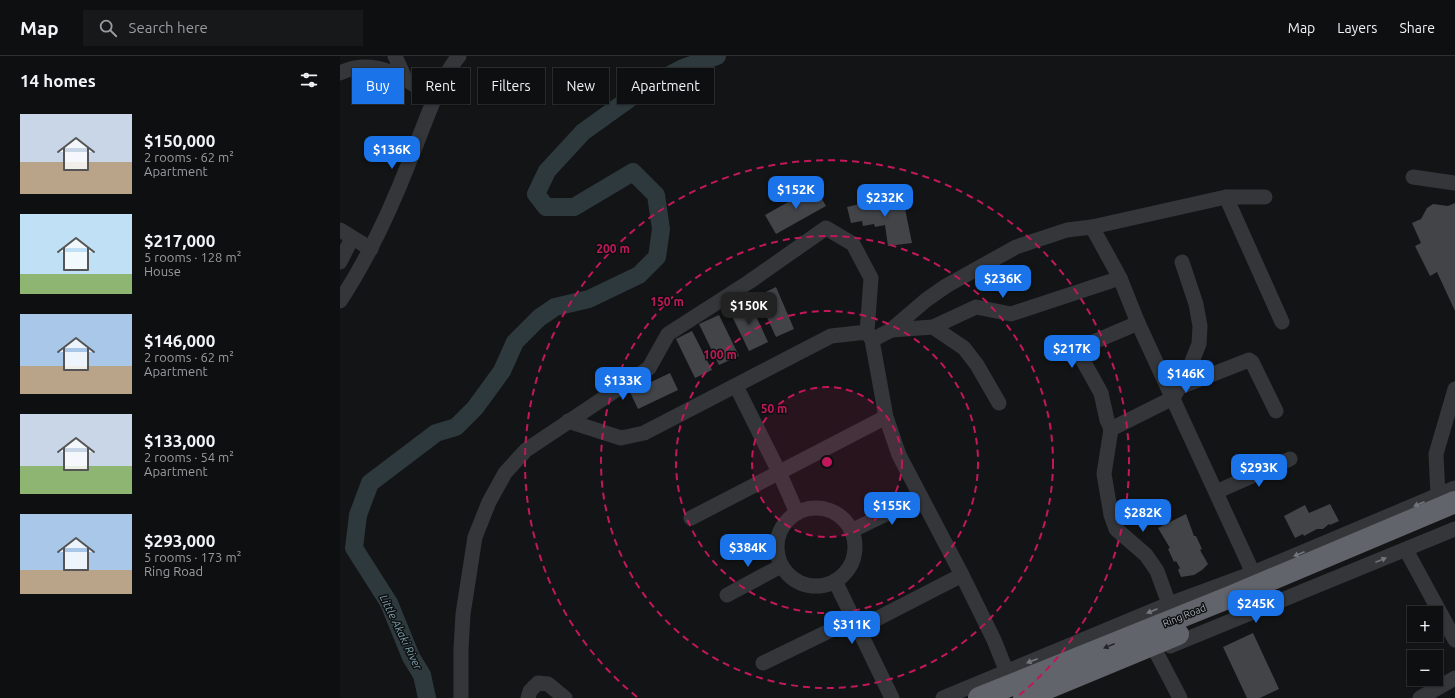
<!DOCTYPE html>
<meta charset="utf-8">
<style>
:root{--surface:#0e0f10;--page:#171819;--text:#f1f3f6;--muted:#9b9c9f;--line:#2e2f30;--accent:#1a73e8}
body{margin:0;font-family:Ubuntu,sans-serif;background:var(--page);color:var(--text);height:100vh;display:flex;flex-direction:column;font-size:15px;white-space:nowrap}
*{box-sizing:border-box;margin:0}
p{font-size:13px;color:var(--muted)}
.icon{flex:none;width:22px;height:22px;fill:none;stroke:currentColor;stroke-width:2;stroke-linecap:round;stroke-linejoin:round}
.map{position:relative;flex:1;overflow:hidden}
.side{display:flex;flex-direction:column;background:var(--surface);width:340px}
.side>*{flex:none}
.banner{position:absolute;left:12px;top:12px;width:380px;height:36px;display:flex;gap:8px}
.tools{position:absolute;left:1067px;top:550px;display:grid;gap:8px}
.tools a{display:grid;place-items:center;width:36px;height:36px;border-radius:0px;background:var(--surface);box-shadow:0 1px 3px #0004,0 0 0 1px var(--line);font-size:20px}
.price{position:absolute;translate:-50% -34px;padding:0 9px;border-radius:8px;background:var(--accent);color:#fff;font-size:13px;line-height:26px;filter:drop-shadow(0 1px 2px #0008)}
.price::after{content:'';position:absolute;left:50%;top:24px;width:12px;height:9px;margin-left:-6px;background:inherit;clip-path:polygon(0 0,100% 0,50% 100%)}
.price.selected{background:#222;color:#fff}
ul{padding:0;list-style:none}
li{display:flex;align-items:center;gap:12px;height:100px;padding:0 20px}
li span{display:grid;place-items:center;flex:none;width:112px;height:80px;border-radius:0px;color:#555}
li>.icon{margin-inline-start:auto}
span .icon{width:48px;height:48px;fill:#fffc;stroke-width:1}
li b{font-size:17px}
h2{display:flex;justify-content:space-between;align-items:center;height:48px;padding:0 20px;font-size:17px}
.chip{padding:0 14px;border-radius:0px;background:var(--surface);box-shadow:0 1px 3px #0004,0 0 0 1px var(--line);font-size:14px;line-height:36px}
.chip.selected{background:var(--accent);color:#fff}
header{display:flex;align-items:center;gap:24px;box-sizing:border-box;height:56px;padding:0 20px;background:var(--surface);border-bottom:1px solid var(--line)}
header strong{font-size:19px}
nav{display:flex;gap:22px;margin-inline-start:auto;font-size:14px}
.search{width:280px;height:36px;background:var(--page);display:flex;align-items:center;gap:10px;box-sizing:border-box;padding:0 14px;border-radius:0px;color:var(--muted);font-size:15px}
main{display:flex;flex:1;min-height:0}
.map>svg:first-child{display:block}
</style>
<header>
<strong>Map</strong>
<div class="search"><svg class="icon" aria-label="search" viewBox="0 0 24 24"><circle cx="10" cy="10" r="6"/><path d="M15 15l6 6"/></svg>Search here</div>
<nav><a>Map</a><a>Layers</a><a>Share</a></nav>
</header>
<main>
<section class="side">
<h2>14 homes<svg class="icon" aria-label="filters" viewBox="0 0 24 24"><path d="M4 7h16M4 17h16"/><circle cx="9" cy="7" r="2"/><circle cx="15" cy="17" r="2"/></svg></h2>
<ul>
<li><span style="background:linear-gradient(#c9d6e8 60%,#b9a48a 0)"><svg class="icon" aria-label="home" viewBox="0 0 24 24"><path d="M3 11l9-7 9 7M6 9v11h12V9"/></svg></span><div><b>$150,000</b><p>2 rooms · 62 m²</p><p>Apartment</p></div></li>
<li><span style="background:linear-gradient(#bfe0f5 75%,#8fb573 0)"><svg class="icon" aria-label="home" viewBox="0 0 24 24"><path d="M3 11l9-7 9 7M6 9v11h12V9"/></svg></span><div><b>$217,000</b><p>5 rooms · 128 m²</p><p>House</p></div></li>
<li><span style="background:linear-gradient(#a9c7e8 65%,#b9a48a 0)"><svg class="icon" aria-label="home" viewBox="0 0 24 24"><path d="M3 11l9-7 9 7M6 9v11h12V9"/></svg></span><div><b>$146,000</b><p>2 rooms · 62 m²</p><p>Apartment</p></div></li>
<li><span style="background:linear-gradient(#c9d6e8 65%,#8fb573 0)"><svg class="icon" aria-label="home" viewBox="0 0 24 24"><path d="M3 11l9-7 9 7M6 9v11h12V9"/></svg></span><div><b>$133,000</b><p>2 rooms · 54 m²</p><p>Apartment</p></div></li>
<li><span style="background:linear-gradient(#a9c7e8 70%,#b9a48a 0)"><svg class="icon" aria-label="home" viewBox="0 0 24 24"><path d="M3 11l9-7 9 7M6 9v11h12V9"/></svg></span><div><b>$293,000</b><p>5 rooms · 173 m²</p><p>Ring Road</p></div></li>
</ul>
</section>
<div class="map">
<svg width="1115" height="642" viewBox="0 0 1115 642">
<rect width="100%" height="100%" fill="#131415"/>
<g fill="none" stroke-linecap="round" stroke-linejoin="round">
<polyline stroke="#2d393d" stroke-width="18" points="87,642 82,619 71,601 49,547 14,492 18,459 30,427 96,377 116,371 135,352 162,315 175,286 199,262 215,251 249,243 299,219 317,201 321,173 316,139 293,116 234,151 206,151 196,138 207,115 243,76 303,33 343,12 377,0"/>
</g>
<g fill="#424448">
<polygon points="475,131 486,150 436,178 425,159"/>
<polygon points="562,138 572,187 548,190 545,169 535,171 534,168 523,170 522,165 511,167 507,151"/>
<polygon points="1115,147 1115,255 1097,216 1090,220 1075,190 1081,187 1072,167 1081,163 1087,152 1093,148 1108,150"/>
<polygon points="436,231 454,273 436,281 417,240"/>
<polygon points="409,245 428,286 409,295 389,254"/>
<polygon points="379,259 399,300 379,309 359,268"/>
<polygon points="352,275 372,314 355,322 336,283"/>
<polygon points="330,317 338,334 298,353 290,336"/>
<polygon points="990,448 999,465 990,469 989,468 983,473 977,473 964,480 963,478 955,482 944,460 965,449 969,457"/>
<polygon points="846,458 854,480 856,480 862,493 860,494 868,508 862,514 854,519 841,521 838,514 840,512 836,505 834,506 828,493 830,492 818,472"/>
<polygon points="913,577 939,633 920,642 907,642 883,591"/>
</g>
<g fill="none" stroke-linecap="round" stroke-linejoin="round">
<g stroke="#34363a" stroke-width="15">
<polyline points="55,0 64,20"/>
<path d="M0 17C35 0 67 23 95 43"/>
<polyline points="1073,121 1115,127"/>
<polyline points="886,141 942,266"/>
<polyline points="752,171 780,222 798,267 913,517"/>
<polyline points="0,174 31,193"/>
<polyline points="0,206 12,182"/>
<path d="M0 245C29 201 51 153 70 104 83 74 98 24 119 0"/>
<polyline points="798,267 744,290 741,296 741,301 761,337 767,364 771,373 764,418 771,459 776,473 806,499 817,515 829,548"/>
<polyline points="593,271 624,292 637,309 659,347"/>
<polyline points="551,274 593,271 636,251 671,258 780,222"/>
<polyline points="532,284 551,274 586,244 606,230 676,191 727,174 752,171 886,141 925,141"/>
<polyline points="396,330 439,416 457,457"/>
<polyline points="840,331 909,304 912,306 936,355"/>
<polyline points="228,365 281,382 304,377 491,280 527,276 532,284 546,361 559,399 622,519 654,584 666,614"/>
<polyline points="771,373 833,342 847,318 859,288 860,270 856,248 842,206"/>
<polyline points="876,436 950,403"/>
<polyline points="1098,440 1096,398 1115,333"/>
<circle cx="476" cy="491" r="39"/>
<polyline points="351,462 546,361"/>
<polyline points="511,475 581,441"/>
<polyline points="1066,494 1115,584"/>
<polyline points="495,525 552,642"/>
<polyline points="387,539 441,510"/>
<polyline points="519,572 622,519"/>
<polyline points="830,590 1115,473"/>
<polyline points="816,596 840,642"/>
<polyline points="423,607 514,563"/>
<polyline points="121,642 121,593 123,558 135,481 149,446 165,417 186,394 309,312 328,278 409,226 486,172 513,188 531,222 527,276"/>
<polyline points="188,642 190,635 198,627 208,628 225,642"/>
<polyline points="603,642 829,548 913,517 1115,432"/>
<polyline points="1080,642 1115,622"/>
</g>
<g stroke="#61656b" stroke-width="22">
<polyline points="639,642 890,541 1115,446"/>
<polyline points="684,642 838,578"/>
</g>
</g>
<defs><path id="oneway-solid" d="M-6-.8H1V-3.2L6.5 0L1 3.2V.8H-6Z"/></defs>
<g fill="#72777e">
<use href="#oneway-solid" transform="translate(1079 448) rotate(157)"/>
<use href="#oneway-solid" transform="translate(959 498) rotate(157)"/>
<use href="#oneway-solid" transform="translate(1041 504) rotate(-22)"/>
<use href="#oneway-solid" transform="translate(812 555) rotate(157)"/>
<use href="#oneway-solid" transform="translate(692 605) rotate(159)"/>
</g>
<use fill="#232427" href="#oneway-solid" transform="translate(769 590) rotate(158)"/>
<circle cx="487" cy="406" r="75" fill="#c2185b" fill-opacity=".12"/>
<g fill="none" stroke="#c2185b" stroke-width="2" stroke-dasharray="7 5">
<circle cx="487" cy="406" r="75"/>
<circle cx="487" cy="406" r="151"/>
<circle cx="487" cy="406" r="226"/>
<path d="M297 641A302 302 0 1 1 677 641"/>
</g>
<g text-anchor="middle" stroke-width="3" stroke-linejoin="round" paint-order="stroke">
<g font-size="10" fill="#a5adb5" stroke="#0e0f10">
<text transform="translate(844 559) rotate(-22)" y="4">Ring Road</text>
</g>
<g font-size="11" font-style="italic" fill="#7da2af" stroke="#0e0f10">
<text transform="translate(61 576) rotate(64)" y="4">Little Akaki River</text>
</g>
</g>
<circle cx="487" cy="406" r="6" fill="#c2185b" stroke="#0e0f10" stroke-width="2"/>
<g font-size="12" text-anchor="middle" font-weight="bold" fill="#c2185b" stroke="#0e0f10" stroke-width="3" stroke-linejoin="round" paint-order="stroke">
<text x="273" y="197">200 m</text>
<text x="327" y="250">150 m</text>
<text x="380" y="303">100 m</text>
<text x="434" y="357">50 m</text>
</g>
</svg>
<div class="tools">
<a>+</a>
<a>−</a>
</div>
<b class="price" style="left:52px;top:114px">$136K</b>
<b class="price" style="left:456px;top:154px">$152K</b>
<b class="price" style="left:545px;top:162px">$232K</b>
<b class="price" style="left:663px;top:243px">$236K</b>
<b class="price selected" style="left:409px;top:270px">$150K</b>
<b class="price" style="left:732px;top:313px">$217K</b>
<b class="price" style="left:846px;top:338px">$146K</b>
<b class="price" style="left:283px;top:345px">$133K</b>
<b class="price" style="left:919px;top:432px">$293K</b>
<b class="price" style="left:552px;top:470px">$155K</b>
<b class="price" style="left:803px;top:477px">$282K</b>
<b class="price" style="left:408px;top:512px">$384K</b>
<b class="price" style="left:916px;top:568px">$245K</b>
<b class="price" style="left:512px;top:589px">$311K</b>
<div class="banner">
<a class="chip selected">Buy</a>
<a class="chip">Rent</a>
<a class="chip">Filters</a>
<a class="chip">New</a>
<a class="chip">Apartment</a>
</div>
</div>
</main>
